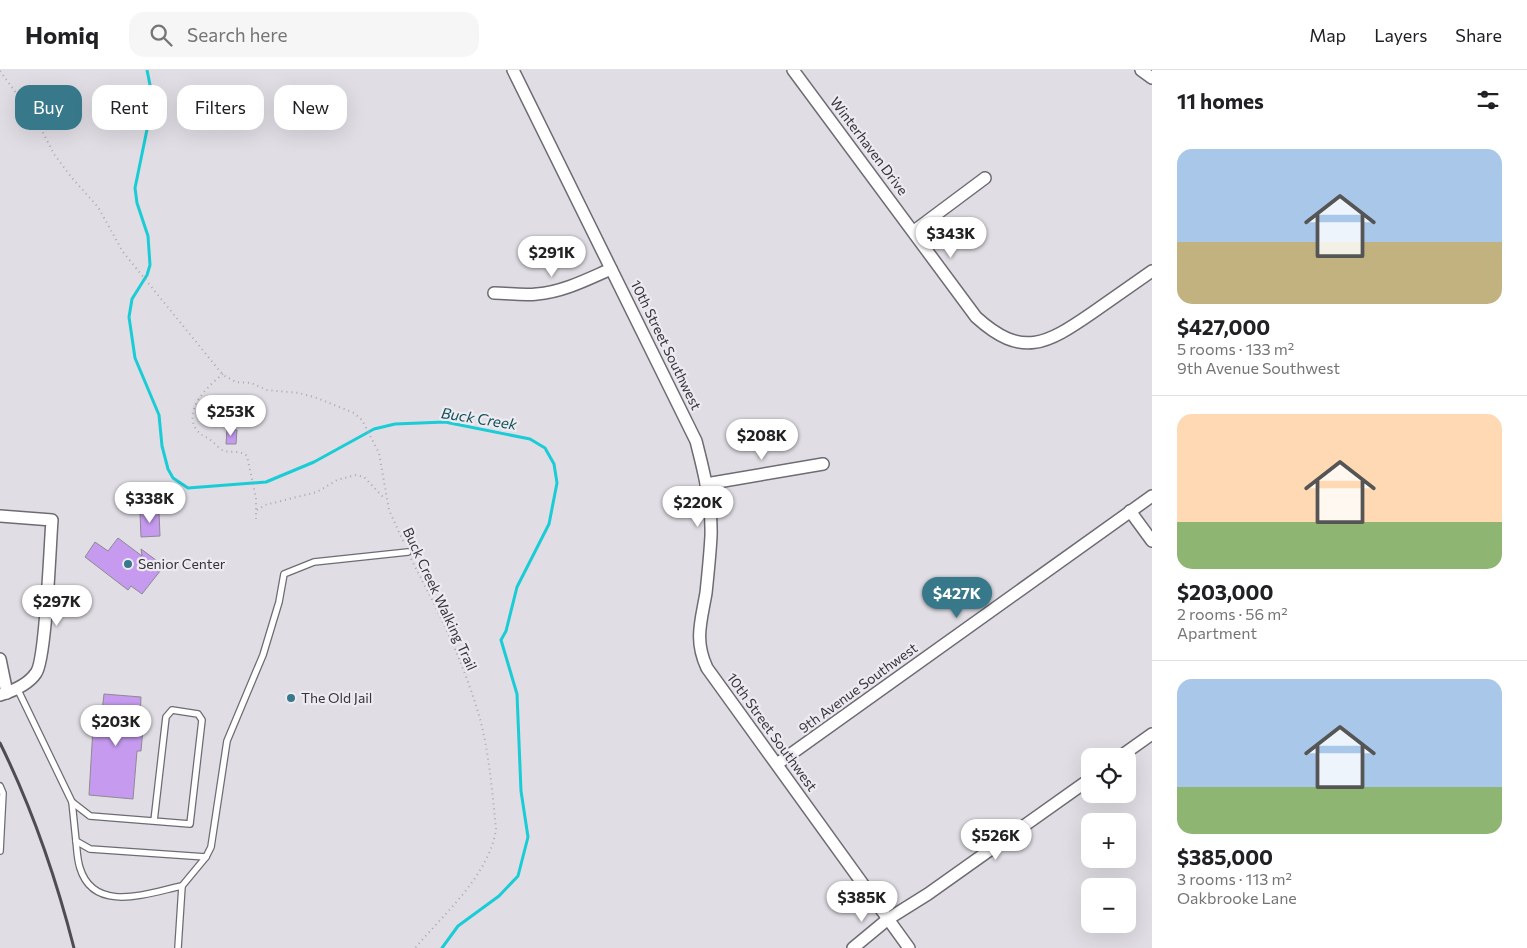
<!DOCTYPE html>
<meta charset="utf-8">
<style>
:root{--surface:#fff;--page:#f6f6f6;--text:#202124;--muted:#757577;--line:#e0e0e0;--accent:#37798b}
body{margin:0;font-family:Commissioner,sans-serif;background:var(--page);color:var(--text);height:100vh;display:flex;flex-direction:column;font-size:19px;white-space:nowrap}
*{box-sizing:border-box;margin:0}
p{font-size:16px;color:var(--muted)}
.icon{flex:none;width:28px;height:28px;fill:none;stroke:currentColor;stroke-width:2;stroke-linecap:round;stroke-linejoin:round}
.map{position:relative;flex:1;overflow:hidden}
.side{display:flex;flex-direction:column;background:var(--surface);width:375px}
.side>*{flex:none}
.top-card{position:absolute;left:15px;top:15px;width:475px;height:45px;display:flex;gap:10px}
.fabs{position:absolute;left:1081px;top:678px;display:grid;gap:10px}
.fabs a{display:grid;place-items:center;width:55px;height:55px;border-radius:10px;background:var(--surface);box-shadow:0 5px 20px #0002;font-size:25px}
.price{position:absolute;translate:-50% -42px;padding:0 11px;border-radius:18px;background:#fff;color:#222;font-size:16px;line-height:32px;filter:drop-shadow(0 1px 2px #0008)}
.price::after{content:'';position:absolute;left:50%;top:30px;width:15px;height:11px;margin-left:-8px;background:inherit;clip-path:polygon(0 0,100% 0,50% 100%)}
.price.on{background:var(--accent);color:#fff}
ul{padding:0;list-style:none}
li{display:grid;align-content:center;gap:10px;height:265px;padding:0 25px}
li+li{border-top:1px solid var(--line)}
li span{display:grid;place-items:center;height:155px;border-radius:15px;color:#555}
li>.icon{margin-inline-start:auto}
span .icon{width:90px;height:90px;fill:#fffc;stroke-width:1}
li b{font-size:21px}
h2{display:flex;justify-content:space-between;align-items:center;height:60px;padding:0 25px;font-size:21px}
.chip{padding:0 18px;border-radius:15px;background:var(--surface);box-shadow:0 5px 20px #0002;font-size:18px;line-height:45px}
.chip.on{background:var(--accent);color:#fff}
header{display:flex;align-items:center;gap:30px;box-sizing:border-box;height:70px;padding:0 25px;background:var(--surface);border-bottom:1px solid var(--line)}
header strong{font-size:24px}
nav{display:flex;gap:28px;margin-inline-start:auto;font-size:18px}
.search{width:350px;height:45px;background:var(--page);display:flex;align-items:center;gap:12px;box-sizing:border-box;padding:0 18px;border-radius:15px;color:var(--muted);font-size:19px}
main{display:flex;flex:1;min-height:0}
.map>svg:first-child{display:block}
</style>
<header>
<strong>Homiq</strong>
<div class="search"><svg class="icon" aria-label="search" viewBox="0 0 24 24"><circle cx="10" cy="10" r="6"/><path d="M15 15l6 6"/></svg>Search here</div>
<nav><a>Map</a><a>Layers</a><a>Share</a></nav>
</header>
<main>
<div class="map">
<svg width="1152" height="878" viewBox="0 0 1152 878">
<rect width="100%" height="100%" fill="#e0dde4"/>
<g fill="none" stroke-linecap="round" stroke-linejoin="round">
<polyline stroke="#19ccd5" stroke-width="3" points="147,0 151,20 151,40 135,118 137,133 148,166 150,195 147,205 132,229 129,247 135,288 159,345 162,376 168,399 173,408 188,418 266,412 314,392 374,359 395,354 445,352 530,369 545,378 554,394 557,413 549,454 517,517 506,561 501,570 517,624 521,721 528,767 518,806 499,826 458,856 442,878"/>
</g>
<g fill="#c59aef" stroke="#8d8a91">
<polygon points="227,359 237,360 236,374 226,374"/>
<polygon points="159,442 160,466 141,467 140,443"/>
<polygon points="118,468 142,486 141,479 164,496 142,524 131,516 128,520 85,487 95,472 108,481"/>
<polygon points="104,624 141,627 140,647 144,648 141,681 137,681 133,729 89,725 94,641 102,642"/>
</g>
<g fill="none" stroke-linecap="round" stroke-linejoin="round">
<g stroke="#6e6b72" stroke-width="8">
<g id="service">
<polyline points="17,618 72,732 90,746 190,754 202,650 198,644 172,640 166,647 154,751"/>
<polyline points="0,716 3,723 0,781"/>
<polyline points="72,732 76,771 90,779 206,787 211,777 227,671 263,585 279,532 284,504 314,492 408,482"/>
<path d="M76 771C77 779 77 789 80 798 94 844 148 823 182 816"/>
<polyline points="178,878 182,816 206,787"/>
</g>
</g>
<g stroke="#6e6b72" stroke-width="14">
<g id="minor">
<path d="M513 0 696 371C704 402 712 434 711 466 710 485 708 504 706 523 701 552 694 570 707 598L909 878"/>
<path d="M793 0 976 247C1022 289 1047 274 1092 243 1112 229 1132 215 1152 201"/>
<polyline points="1141,0 1152,8"/>
<polyline points="914,161 985,108"/>
<path d="M494 223C508 223 523 226 537 224 563 222 588 209 611 199"/>
<polyline points="706,414 823,394"/>
<polyline points="1130,441 1152,471"/>
<path d="M0 446 52 450C50 474 46 590 36 603 28 615 13 621 0 625"/>
<polyline points="0,589 7,623"/>
<polyline points="1121,686 1152,664"/>
<polyline points="777,694 1152,426"/>
<polyline points="853,878 888,849 928,824 1090,709"/>
</g>
</g>
<g stroke="#aba9ae" stroke-width="2" stroke-dasharray="1 4" stroke-linecap="butt">
<polyline points="0,1 38,53 54,84 72,108 98,137 123,182 223,305 236,312 251,313 267,320 299,323 317,328 354,343 362,350 379,383 389,440 404,473"/>
<path d="M223 304C209 315 183 339 196 359 199 364 204 366 209 369 214 372 219 379 224 381 233 383 240 380 247 386L256 428V449"/>
<polyline points="257,440 265,435 317,422 337,410 356,405 364,407 385,429"/>
<path d="M411 489C437 538 462 589 478 642 489 679 492 720 496 759 490 804 444 844 415 878"/>
</g>
<use href="#service" stroke="#fff" stroke-width="5.5"/>
<use href="#minor" stroke="#fff" stroke-width="11"/>
<path stroke="#4e4d51" stroke-width="3" d="M0 673C32 738 56 808 74 878"/>
</g>
<g fill="#37798b" stroke="#edeaf1" stroke-width="2">
<circle cx="128" cy="494" r="5"/>
<circle cx="291" cy="628" r="5"/>
</g>
<g text-anchor="middle" stroke-width="4.5" stroke-linejoin="round" paint-order="stroke">
<g font-size="14" fill="#363538" stroke="#edeaf1">
<text transform="translate(869 76) rotate(53)" y="5">Winterhaven Drive</text>
<text transform="translate(666 275) rotate(64)" y="5">10th Street Southwest</text>
<text transform="translate(440 529) rotate(65)" y="5">Buck Creek Walking Trail</text>
<text transform="translate(858 618) rotate(-36)" y="5">9th Avenue Southwest</text>
<text transform="translate(772 662) rotate(54)" y="5">10th Street Southwest</text>
</g>
<g font-size="14" fill="#363538" stroke="#edeaf1" text-anchor="start">
<text x="138" y="499">Senior Center</text>
<text x="301" y="633">The Old Jail</text>
</g>
<g font-size="15" font-style="italic" fill="#0e5256" stroke="#edeaf1">
<text transform="translate(479 349) rotate(9)" y="5">Buck Creek</text>
</g>
</g>
</svg>
<div class="fabs">
<a><svg class="icon" aria-label="locate" viewBox="0 0 24 24"><circle cx="12" cy="12" r="6"/><path d="M12 2v4M12 18v4M2 12h4M18 12h4"/></svg></a>
<a>+</a>
<a>−</a>
</div>
<b class="price" style="left:951px;top:189px">$343K</b>
<b class="price" style="left:552px;top:208px">$291K</b>
<b class="price" style="left:231px;top:367px">$253K</b>
<b class="price" style="left:762px;top:391px">$208K</b>
<b class="price" style="left:150px;top:454px">$338K</b>
<b class="price" style="left:698px;top:458px">$220K</b>
<b class="price on" style="left:957px;top:549px">$427K</b>
<b class="price" style="left:57px;top:557px">$297K</b>
<b class="price" style="left:116px;top:677px">$203K</b>
<b class="price" style="left:996px;top:791px">$526K</b>
<b class="price" style="left:862px;top:853px">$385K</b>
<div class="top-card">
<a class="chip on">Buy</a>
<a class="chip">Rent</a>
<a class="chip">Filters</a>
<a class="chip">New</a>
</div>
</div>
<section class="side">
<h2>11 homes<svg class="icon" aria-label="filters" viewBox="0 0 24 24"><path d="M4 7h16M4 17h16"/><circle cx="9" cy="7" r="2"/><circle cx="15" cy="17" r="2"/></svg></h2>
<ul>
<li><span style="background:linear-gradient(#a9c7e8 60%,#c2b280 0)"><svg class="icon" aria-label="home" viewBox="0 0 24 24"><path d="M3 11l9-7 9 7M6 9v11h12V9"/></svg></span><div><b>$427,000</b><p>5 rooms · 133 m²</p><p>9th Avenue Southwest</p></div></li>
<li><span style="background:linear-gradient(#ffd9b3 70%,#8fb573 0)"><svg class="icon" aria-label="home" viewBox="0 0 24 24"><path d="M3 11l9-7 9 7M6 9v11h12V9"/></svg></span><div><b>$203,000</b><p>2 rooms · 56 m²</p><p>Apartment</p></div></li>
<li><span style="background:linear-gradient(#a9c7e8 70%,#8fb573 0)"><svg class="icon" aria-label="home" viewBox="0 0 24 24"><path d="M3 11l9-7 9 7M6 9v11h12V9"/></svg></span><div><b>$385,000</b><p>3 rooms · 113 m²</p><p>Oakbrooke Lane</p></div></li>
</ul>
</section>
</main>
